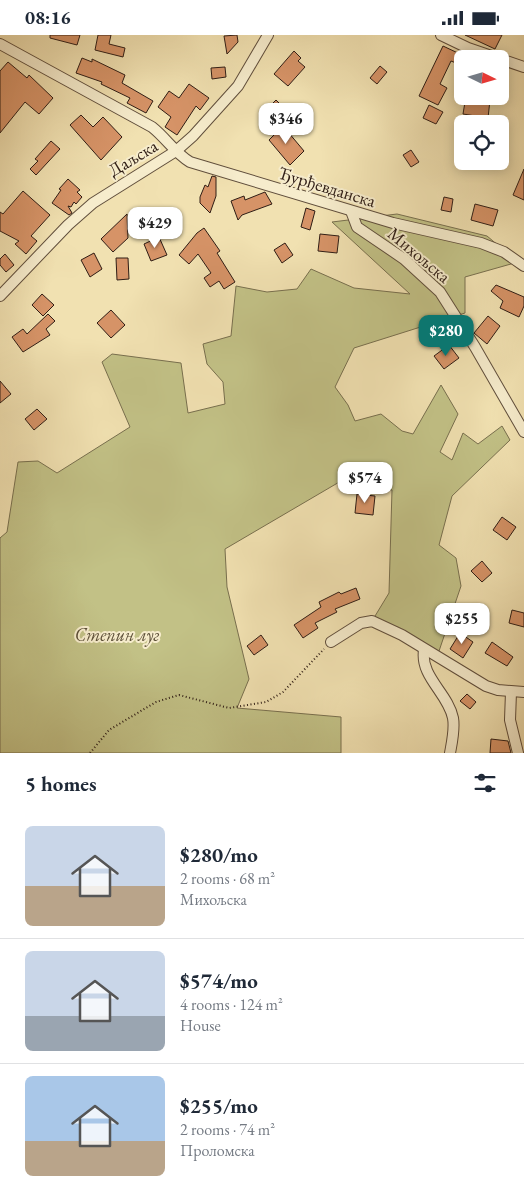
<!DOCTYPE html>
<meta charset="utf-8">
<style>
:root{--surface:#fff;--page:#f6f6f7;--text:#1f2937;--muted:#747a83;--line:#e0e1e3;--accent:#0f766e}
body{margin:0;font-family:"EB Garamond",serif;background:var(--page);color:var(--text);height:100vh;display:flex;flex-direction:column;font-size:19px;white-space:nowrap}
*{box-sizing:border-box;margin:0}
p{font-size:16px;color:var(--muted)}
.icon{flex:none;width:28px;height:28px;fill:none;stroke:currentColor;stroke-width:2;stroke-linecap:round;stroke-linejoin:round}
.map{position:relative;height:718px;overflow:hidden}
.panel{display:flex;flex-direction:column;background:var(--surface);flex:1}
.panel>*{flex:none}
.needle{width:32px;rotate:95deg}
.buttons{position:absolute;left:454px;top:15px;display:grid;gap:10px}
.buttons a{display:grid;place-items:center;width:55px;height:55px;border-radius:8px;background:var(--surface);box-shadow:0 2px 12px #0003;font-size:25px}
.price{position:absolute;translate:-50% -42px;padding:0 11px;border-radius:10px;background:#fff;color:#222;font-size:16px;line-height:32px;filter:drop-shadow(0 1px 2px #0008)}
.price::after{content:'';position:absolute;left:50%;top:30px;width:15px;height:11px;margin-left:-8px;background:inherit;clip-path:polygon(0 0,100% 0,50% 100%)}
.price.on{background:var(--accent);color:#fff}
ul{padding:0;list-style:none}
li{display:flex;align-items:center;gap:15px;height:125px;padding:0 25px}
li+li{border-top:1px solid var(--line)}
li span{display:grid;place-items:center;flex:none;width:140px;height:100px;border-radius:8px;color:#555}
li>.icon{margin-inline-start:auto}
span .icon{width:60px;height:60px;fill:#fffc;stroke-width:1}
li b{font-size:21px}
h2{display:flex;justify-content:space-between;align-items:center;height:60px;padding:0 25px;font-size:21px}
.status{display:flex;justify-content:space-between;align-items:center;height:35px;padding:0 25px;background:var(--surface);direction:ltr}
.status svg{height:14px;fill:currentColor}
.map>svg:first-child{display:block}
</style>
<div class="status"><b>08:16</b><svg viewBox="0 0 49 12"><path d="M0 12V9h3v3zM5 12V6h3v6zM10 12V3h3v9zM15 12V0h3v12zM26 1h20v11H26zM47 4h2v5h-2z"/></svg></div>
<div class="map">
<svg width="524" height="718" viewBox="0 0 524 718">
<rect width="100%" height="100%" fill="#f1e1b1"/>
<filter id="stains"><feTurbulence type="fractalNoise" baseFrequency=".004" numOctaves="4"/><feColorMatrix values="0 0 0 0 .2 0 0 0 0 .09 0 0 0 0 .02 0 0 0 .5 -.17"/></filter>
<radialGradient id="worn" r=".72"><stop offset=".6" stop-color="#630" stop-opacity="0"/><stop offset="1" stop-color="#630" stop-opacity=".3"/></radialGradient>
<polygon fill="#c2c186" stroke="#786f4e" points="397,179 487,201 518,227 465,242 465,278 354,313 335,352 348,370 355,386 381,379 402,396 413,399 441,350 458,379 440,417 452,425 463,398 478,409 502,391 510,405 452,461 439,510 456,523 461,551 437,622 372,586 389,558 392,455 341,446 225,514 227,552 249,644 237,673 341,682 341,718 0,718 0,503 7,497 18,427 38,426 57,438 130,392 102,327 112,319 181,328 188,378 225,369 223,347 207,329 203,309 231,301 236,251 267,257 297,254 311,234 354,253 410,259 332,187"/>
<g fill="#d69367" stroke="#2f1d15">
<polygon points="50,0 80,0 77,10 50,3"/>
<polygon points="98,0 111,0 109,9 125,13 123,22 95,15"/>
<polygon points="237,0 238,7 227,19 224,1"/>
<polygon points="465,0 502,0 495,14"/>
<polygon points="443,11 460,19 456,28 451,26 440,49 447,53 438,70 419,61"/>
<polygon points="294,16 301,23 298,26 305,32 288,51 274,39"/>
<polygon points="82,23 92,27 92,24 125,40 122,48 153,66 146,78 127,68 130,63 101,49 102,47 76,38"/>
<polygon points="8,27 27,43 29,40 53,63 39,79 25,67 0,98 0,36"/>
<polygon points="380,31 387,37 377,49 370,43"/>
<polygon points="225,32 226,42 212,44 211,33"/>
<polygon points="189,49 209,63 200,75 196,71 177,100 165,92 171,82 158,72 169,56 179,63"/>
<polygon points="466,61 490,65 488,83 463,79"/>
<polygon points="276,65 284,73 273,83 266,75"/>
<polygon points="429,70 443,77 436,89 423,83"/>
<polygon points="81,80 93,92 103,82 122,102 101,125 70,90"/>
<polygon points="283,91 304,116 290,130 269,105"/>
<polygon points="51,106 60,114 36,140 30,134 38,126 35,124"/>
<polygon points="411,115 419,127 411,132 403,120"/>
<polygon points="524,134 524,165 513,160"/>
<polygon points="212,141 216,142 216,161 210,178 200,168 200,162 205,150 208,152"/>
<polygon points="68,144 80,155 77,157 82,162 76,169 74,167 71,172 68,171 72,178 69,180 52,168 61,155 59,154"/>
<polygon points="23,156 50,180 31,201 37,206 26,219 15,209 19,206 0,196 0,177 3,179"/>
<polygon points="265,157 272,169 242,180 238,185 231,166 244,161 245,165"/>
<polygon points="444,162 453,164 451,177 441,175"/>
<polygon points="475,169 498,175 493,191 471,185"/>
<polygon points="306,173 315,176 310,195 301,192"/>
<polygon points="127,179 128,203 113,217 101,204"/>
<polygon points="204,193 220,216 217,218 235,247 224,254 219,246 210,252 204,243 211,238 198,219 189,229 179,220 197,198"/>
<polygon points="320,199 339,201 337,218 318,216"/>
<polygon points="159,202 167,220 151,226 144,209"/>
<polygon points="285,208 293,220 282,228 274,215"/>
<polygon points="94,218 102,234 90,242 81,225"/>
<polygon points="5,219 14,230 6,237 0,230 0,224"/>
<polygon points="116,223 128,223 129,244 117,245"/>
<polygon points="496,250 524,262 524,271 519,282 500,273 503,266 491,256"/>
<polygon points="42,259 54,270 43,281 32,270"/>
<polygon points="111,275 125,290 111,303 97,288"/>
<polygon points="48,279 55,286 46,294 50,300 23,317 12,302 23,294 27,299"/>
<polygon points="488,281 500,291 487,309 474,298"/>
<polygon points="449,310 459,323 444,334 434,321"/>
<polygon points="0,346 11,359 0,368"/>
<polygon points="37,374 47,384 34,395 25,384"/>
<polygon points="357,459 375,461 373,480 355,478"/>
<polygon points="502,482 516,492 507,505 493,495"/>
<polygon points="482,526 492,538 482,547 471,536"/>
<polygon points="356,553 360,564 335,574 337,577 315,588 318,593 303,603 294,590 321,572 319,567 339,557 341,559"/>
<polygon points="512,575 524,578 524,592 509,588"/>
<polygon points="460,598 473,607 463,623 450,614"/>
<polygon points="261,600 268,610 254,620 247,611"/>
<polygon points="492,607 513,622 507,631 485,618"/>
<polygon points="467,659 476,667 470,674 460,666"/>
<polygon points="491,704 508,706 511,718 490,718"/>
</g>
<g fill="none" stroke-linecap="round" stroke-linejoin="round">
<g stroke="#604e3c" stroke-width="12">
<g id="minor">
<polyline points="441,0 468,13 524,32"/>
<path d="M0 9 152 92C166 103 175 118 190 127L393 188 481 208 504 217 524 231"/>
<polyline points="351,176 357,192 404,224 440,257 475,312 524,397"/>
<polyline points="0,261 68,190 93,168 176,116 193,101 238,51 268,0"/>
<polyline points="331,607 361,588 372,586 402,600 486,651 498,655 524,657"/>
<path d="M424 615C420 642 448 658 453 683 455 694 452 707 450 718"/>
<polyline points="511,657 510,685 518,718"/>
</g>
</g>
<polyline stroke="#2f1d15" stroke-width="2" stroke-dasharray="1 2.5" stroke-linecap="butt" points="90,718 109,695 156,667 179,660 229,673 266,667 283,657 324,614"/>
<use href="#minor" stroke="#f6eccc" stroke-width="10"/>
</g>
<g text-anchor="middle" stroke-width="4" stroke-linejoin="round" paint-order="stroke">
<g font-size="18" fill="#2f1d15" stroke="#f6eccc">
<text transform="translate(133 123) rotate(-31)" y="6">Даљска</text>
<text transform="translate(327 152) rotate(17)" y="6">Ђурђевданска</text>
<text transform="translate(419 220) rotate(40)" y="6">Михољска</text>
</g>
<g font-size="18" font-style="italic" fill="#5b4e37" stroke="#f6eccc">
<text x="117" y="606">Степин луг</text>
</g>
</g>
<rect width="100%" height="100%" filter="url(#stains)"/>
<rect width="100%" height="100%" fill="url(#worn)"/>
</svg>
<div class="buttons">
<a><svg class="needle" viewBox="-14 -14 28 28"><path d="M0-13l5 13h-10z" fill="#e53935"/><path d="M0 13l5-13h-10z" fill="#747a83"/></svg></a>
<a><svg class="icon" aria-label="locate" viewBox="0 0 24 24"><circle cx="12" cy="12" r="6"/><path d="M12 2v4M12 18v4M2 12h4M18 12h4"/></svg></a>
</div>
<b class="price" style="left:286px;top:110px">$346</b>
<b class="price" style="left:155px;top:214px">$429</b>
<b class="price on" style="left:446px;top:322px">$280</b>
<b class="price" style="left:365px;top:469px">$574</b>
<b class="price" style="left:462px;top:610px">$255</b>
</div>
<section class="panel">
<h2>5 homes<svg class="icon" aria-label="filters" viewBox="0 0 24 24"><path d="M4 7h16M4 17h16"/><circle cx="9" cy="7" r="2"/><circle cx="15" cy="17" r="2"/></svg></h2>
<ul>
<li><span style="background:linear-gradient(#c9d6e8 60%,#b9a48a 0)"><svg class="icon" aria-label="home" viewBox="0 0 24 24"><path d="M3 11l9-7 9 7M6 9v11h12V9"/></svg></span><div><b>$280/mo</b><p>2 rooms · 68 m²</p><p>Михољска</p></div></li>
<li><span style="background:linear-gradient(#c9d6e8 65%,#9aa5b1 0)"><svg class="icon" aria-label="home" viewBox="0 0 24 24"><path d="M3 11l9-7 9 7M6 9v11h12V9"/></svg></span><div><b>$574/mo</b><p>4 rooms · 124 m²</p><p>House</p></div></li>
<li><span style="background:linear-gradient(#a9c7e8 65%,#b9a48a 0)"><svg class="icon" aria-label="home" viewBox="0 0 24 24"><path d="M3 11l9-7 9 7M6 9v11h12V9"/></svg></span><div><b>$255/mo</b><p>2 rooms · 74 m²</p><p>Проломска</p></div></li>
</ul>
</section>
